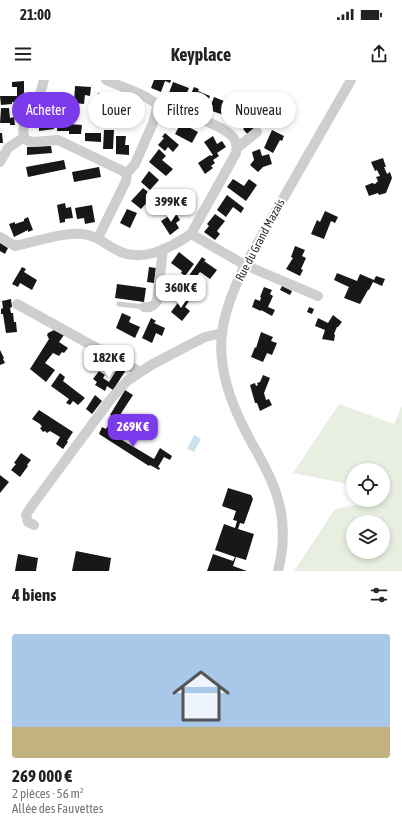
<!DOCTYPE html>
<html lang="fr">
<meta charset="utf-8">
<style>
:root{--surface:#fff;--page:#f2f2f2;--text:#222;--muted:#767676;--accent:#7c3aed}
body{margin:0;font-family:"Asap Condensed",sans-serif;background:var(--page);color:var(--text);height:100vh;display:flex;flex-direction:column;font-size:15px;white-space:nowrap}
*{box-sizing:border-box;margin:0}
p{font-size:13px;color:var(--muted)}
.icon{flex:none;width:22px;height:22px;fill:none;stroke:currentColor;stroke-width:2;stroke-linecap:round;stroke-linejoin:round}
.map{position:relative;height:491px;overflow:hidden}
.sheet{display:flex;flex-direction:column;background:var(--surface);flex:1}
.sheet>*{flex:none}
.banner{position:absolute;left:12px;top:12px;width:378px;height:36px;display:flex;gap:8px}
.buttons{position:absolute;left:346px;top:383px;display:grid;gap:8px}
.buttons a{display:grid;place-items:center;width:44px;height:44px;border-radius:50%;background:var(--surface);box-shadow:0 2px 6px #0003;font-size:20px}
.price{position:absolute;translate:-50% -34px;padding:0 9px;border-radius:8px;background:#fff;color:#222;font-size:13px;line-height:26px;filter:drop-shadow(0 1px 2px #0008)}
.price::after{content:'';position:absolute;left:50%;top:24px;width:12px;height:9px;margin-left:-6px;background:inherit;clip-path:polygon(0 0,100% 0,50% 100%)}
.price.active{background:var(--accent);color:#fff}
ul{padding:0;list-style:none}
li{display:grid;align-content:center;gap:8px;height:212px;padding:0 12px}
li span{display:grid;place-items:center;height:124px;border-radius:4px;color:#555}
li>.icon{margin-inline-start:auto}
span .icon{width:72px;height:72px;fill:#fffc;stroke-width:1}
li b{font-size:17px}
h2{display:flex;justify-content:space-between;align-items:center;height:48px;padding:0 12px;font-size:17px}
.tag{padding:0 14px;border-radius:18px;background:var(--surface);box-shadow:0 2px 6px #0003;font-size:14px;line-height:36px}
.tag.active{background:var(--accent);color:#fff}
.status{display:flex;justify-content:space-between;align-items:center;height:28px;padding:0 20px;background:var(--surface);direction:ltr}
.status svg{height:11px;fill:currentColor}
header{display:flex;justify-content:space-between;align-items:center;height:52px;padding:0 12px;background:var(--surface);font-size:18px;font-weight:700}
.map>svg:first-child{display:block}
</style>
<div class="status"><b>21:00</b><svg viewBox="0 0 49 12"><path d="M0 12V9h3v3zM5 12V6h3v6zM10 12V3h3v9zM15 12V0h3v12zM26 1h20v11H26zM47 4h2v5h-2z"/></svg></div>
<header><svg class="icon" aria-label="menu" viewBox="0 0 24 24"><path d="M4 6h16M4 12h16M4 18h16"/></svg>Keyplace<svg class="icon" aria-label="share" viewBox="0 0 24 24"><path d="M12 15V3M7 8l5-5 5 5M5 13v7h14v-7"/></svg></header>
<div class="map">
<svg width="402" height="491" viewBox="0 0 402 491">
<rect width="100%" height="100%" fill="#fff"/>
<path fill="#e8eee0" fill-rule="evenodd" d="M339 324 394 344 402 326V491H294L335 429 367 423 368 420H383V390H353V405L293 393ZM353 442H383V472H353Z"/>
<polygon fill="#cce2ee" points="194,355 201,359 194,372 187,369"/>
<g fill="#181818">
<polygon points="154,0 171,0 170,3 165,1 161,12 151,8"/>
<polygon points="24,1 24,15 29,15 30,23 16,24 16,22 12,22 12,24 1,25 0,16 17,16 17,7 12,7 12,2"/>
<polygon points="173,2 189,8 184,20 169,13"/>
<polygon points="75,6 91,7 90,16 85,15 84,24 74,23"/>
<polygon points="194,7 199,9 198,11 210,16 205,29 187,23"/>
<polygon points="98,13 115,14 114,25 101,25 101,21 97,21"/>
<polygon points="54,14 66,15 64,31 53,30"/>
<polygon points="214,17 229,23 228,24 235,28 240,19 248,23 236,45 231,43 232,40 224,35 209,30"/>
<polygon points="119,22 134,24 133,34 118,32"/>
<polygon points="1,28 9,28 10,38 14,37 15,45 10,45 10,43 0,43"/>
<polygon points="253,33 255,37 260,33 266,42 261,45 259,42 252,47 255,50 248,55 243,49 250,44 245,38"/>
<polygon points="39,36 54,36 54,49 39,51"/>
<polygon points="58,36 69,36 69,44 82,45 81,54 69,54 69,51 57,51"/>
<polygon points="181,43 198,52 192,63 175,54"/>
<polygon points="104,50 114,50 113,69 103,69"/>
<polygon points="272,50 284,56 282,61 280,60 273,73 264,68"/>
<polygon points="0,53 2,53 3,63 0,63"/>
<polygon points="85,53 101,53 101,62 85,61"/>
<polygon points="165,53 179,65 173,72 168,67 165,71 158,65 164,58 162,57"/>
<polygon points="116,56 126,56 125,65 129,65 129,75 116,74"/>
<polygon points="213,56 217,64 222,61 226,67 217,73 219,76 213,80 215,83 211,86 213,88 205,94 198,83 210,75 211,76 213,75 204,62"/>
<polygon points="51,66 52,73 27,75 27,67"/>
<polygon points="159,69 166,76 162,80 173,89 166,96 149,82"/>
<polygon points="260,69 262,76 269,74 272,84 263,87 258,92 250,85 254,80 252,72"/>
<polygon points="383,78 386,87 384,87 387,94 390,92 392,98 386,113 379,115 378,113 369,116 365,106 372,103 375,104 378,101 376,97 380,96 377,90 375,91 371,82"/>
<polygon points="64,80 66,89 28,97 26,87"/>
<polygon points="99,87 101,97 74,102 72,92"/>
<polygon points="149,91 159,100 150,110 141,102"/>
<polygon points="233,99 244,106 249,99 257,105 246,121 227,107"/>
<polygon points="143,108 153,116 141,129 131,121"/>
<polygon points="227,115 244,128 241,133 233,127 226,137 217,130"/>
<polygon points="65,123 66,128 71,127 73,138 65,139 65,142 60,143 57,125"/>
<polygon points="92,125 95,142 85,144 84,138 77,139 75,128"/>
<polygon points="127,129 137,133 130,148 120,143"/>
<polygon points="325,131 338,137 335,143 331,141 324,159 311,154 317,140 320,142"/>
<polygon points="175,132 180,140 176,143 179,148 170,155 161,141"/>
<polygon points="215,134 225,141 217,151 220,154 215,160 204,152 209,146 207,144"/>
<polygon points="28,137 33,150 28,152 28,150 14,157 9,144 15,142 15,144 24,141 24,139"/>
<polygon points="0,163 8,168 5,174 0,171"/>
<polygon points="295,166 305,170 302,176 306,178 301,189 303,190 300,196 286,189 293,178 291,177"/>
<polygon points="179,172 194,184 185,196 181,193 182,191 171,183"/>
<polygon points="202,177 206,180 204,181 217,190 210,199 200,192 196,197 199,200 196,203 188,197"/>
<polygon points="22,187 26,189 24,192 37,200 32,210 20,203 18,207 12,204"/>
<polygon points="149,187 156,188 154,203 147,202"/>
<polygon points="337,193 357,201 360,194 374,200 376,196 385,199 382,206 373,202 369,210 368,210 360,224 344,218 349,207 334,200"/>
<polygon points="117,204 146,208 144,222 115,218"/>
<polygon points="282,206 292,211 290,215 280,210"/>
<polygon points="264,207 272,210 270,214 273,216 268,227 275,230 272,236 261,230 261,231 252,227 255,219 260,221 261,217 260,217"/>
<polygon points="183,216 189,221 185,227 190,231 182,241 171,232"/>
<polygon points="11,219 12,227 10,228 11,233 13,233 14,242 16,242 17,252 6,253 3,234 1,234 1,229 3,228 2,221"/>
<polygon points="309,227 314,229 312,234 307,232"/>
<polygon points="122,233 131,237 129,242 140,247 135,258 116,248"/>
<polygon points="333,235 342,242 338,247 337,247 334,254 335,255 334,261 322,259 325,250 315,246 318,238 328,243"/>
<polygon points="151,238 156,241 154,243 165,248 162,256 156,253 152,263 142,258"/>
<polygon points="54,250 64,255 59,262 68,268 64,273 62,272 59,276 53,273 45,283 55,290 46,302 30,289 49,259 47,255 48,253"/>
<polygon points="261,252 273,257 271,261 277,263 272,275 267,273 263,282 251,277 255,267 256,268"/>
<polygon points="0,270 4,278 3,279 5,283 0,285"/>
<polygon points="97,273 102,277 97,285 92,282"/>
<polygon points="119,286 126,290 113,310 107,306 105,311 95,305 97,302 93,299 99,291 105,295 103,298 109,302"/>
<polygon points="60,293 65,297 63,301 85,318 78,325 73,321 70,325 66,323 69,319 51,306"/>
<polygon points="263,295 270,298 264,313 266,320 269,319 272,325 260,331 257,323 255,323 250,305 255,303 256,306 258,305 257,303 260,302"/>
<polygon points="125,310 133,315 116,341 114,339 115,338 110,335"/>
<polygon points="95,315 102,321 92,334 86,329"/>
<polygon points="39,330 73,352 67,361 68,362 63,369 56,364 60,357 50,351 47,353 45,351 43,352 40,348 42,347 40,344 32,339"/>
<polygon points="109,344 121,351 117,357 154,379 160,368 172,376 170,380 164,377 158,387 160,388 159,390 150,385 149,386 99,354 102,347 106,349"/>
<polygon points="21,373 31,380 27,385 28,386 20,397 11,390 16,384 14,383"/>
<polygon points="0,395 9,402 0,413"/>
<polygon points="228,408 251,415 253,419 244,444 240,443 238,449 254,454 246,480 236,477 233,486 247,491 207,491 213,474 233,481 235,477 215,470 224,444 235,448 237,441 233,440 236,431 222,426"/>
<polygon points="76,471 111,478 109,491 72,491"/>
<polygon points="18,474 38,478 36,491 15,491"/>
</g>
<g fill="none" stroke-linecap="round" stroke-linejoin="round">
<polyline stroke="#cecece" stroke-width="5" points="119,224 144,227"/>
<g stroke="#cecece" stroke-width="10">
<polyline points="24,57 28,61 33,62 58,60 127,93"/>
<polyline points="237,68 257,52"/>
<path d="M0 82 8 68 24 57C20 42 33 31 38 19 41 13 42 6 44 0"/>
<polyline points="191,154 245,185 318,216"/>
<path d="M0 157 15 166C35 162 62 152 82 154 95 155 104 163 115 169 140 184 169 169 191 154L236 73C237 67 237 61 232 56 218 42 178 32 159 25 154 23 150 19 146 17 133 10 119 6 106 0"/>
<polyline points="98,158 126,101 127,93 135,84 153,43 158,24"/>
<polyline points="17,224 140,292"/>
<path d="M144 227C150 228 154 226 157 221L163 169"/>
<polyline points="34,445 28,442 26,435 31,427 110,320 127,301 151,285 189,265 205,257 222,253"/>
<path d="M278 491C284 467 285 440 277 416 270 392 256 372 245 350 230 321 218 287 222 254 224 231 235 206 245 185L351 0"/>
</g>
</g>
<g text-anchor="middle" stroke-width="4" stroke-linejoin="round" paint-order="stroke">
<g font-size="12" fill="#313131" stroke="#fff">
<text transform="translate(260 160) rotate(-62)" y="4">Rue du Grand Mazais</text>
</g>
</g>
</svg>
<div class="buttons">
<a><svg class="icon" aria-label="locate" viewBox="0 0 24 24"><circle cx="12" cy="12" r="6"/><path d="M12 2v4M12 18v4M2 12h4M18 12h4"/></svg></a>
<a><svg class="icon" aria-label="layers" viewBox="0 0 24 24"><path d="M12 4l9 5-9 5-9-5zM3 14l9 5 9-5"/></svg></a>
</div>
<b class="price" style="left:171px;top:143px">399K €</b>
<b class="price" style="left:181px;top:229px">360K €</b>
<b class="price" style="left:109px;top:299px">182K €</b>
<b class="price active" style="left:133px;top:368px">269K €</b>
<div class="banner">
<a class="tag active">Acheter</a>
<a class="tag">Louer</a>
<a class="tag">Filtres</a>
<a class="tag">Nouveau</a>
</div>
</div>
<section class="sheet">
<h2>4 biens<svg class="icon" aria-label="filters" viewBox="0 0 24 24"><path d="M4 7h16M4 17h16"/><circle cx="9" cy="7" r="2"/><circle cx="15" cy="17" r="2"/></svg></h2>
<ul>
<li><span style="background:linear-gradient(#a9c7e8 75%,#c2b280 0)"><svg class="icon" aria-label="home" viewBox="0 0 24 24"><path d="M3 11l9-7 9 7M6 9v11h12V9"/></svg></span><div><b>269 000 €</b><p>2 pièces · 56 m²</p><p>Allée des Fauvettes</p></div></li>
</ul>
</section>
